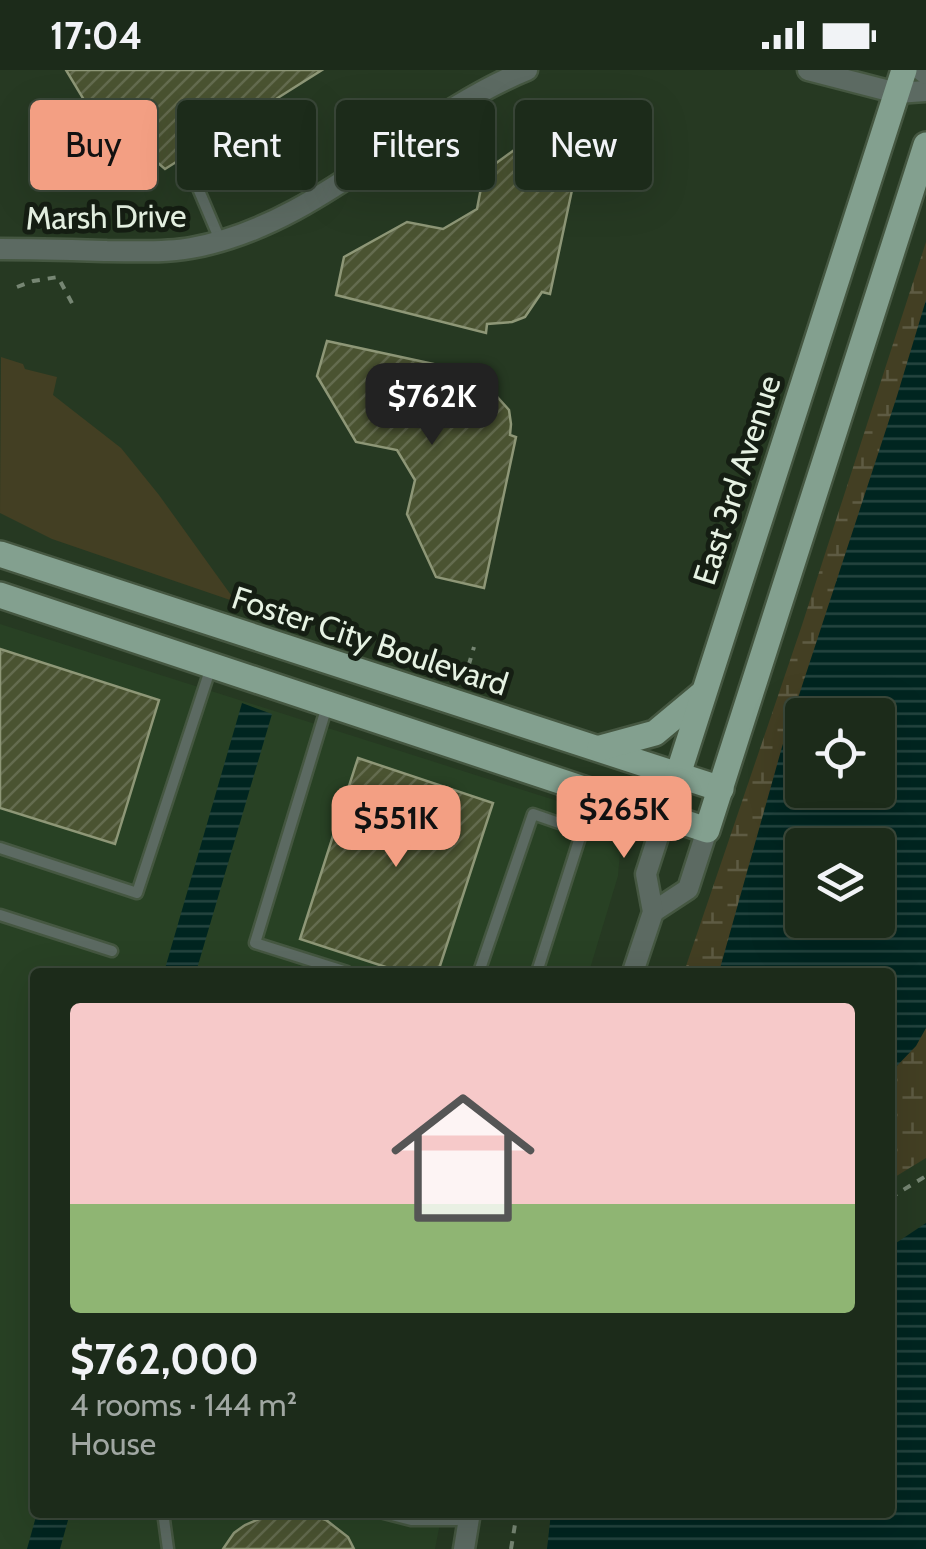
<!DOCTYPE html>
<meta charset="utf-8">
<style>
:root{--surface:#1c2b1a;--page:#253323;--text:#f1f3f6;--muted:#a0a7a2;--line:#3a4739;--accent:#f39f83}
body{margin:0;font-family:Cabin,sans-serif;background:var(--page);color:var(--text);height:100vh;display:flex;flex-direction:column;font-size:38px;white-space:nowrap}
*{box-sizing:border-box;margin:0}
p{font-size:32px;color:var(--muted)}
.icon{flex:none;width:55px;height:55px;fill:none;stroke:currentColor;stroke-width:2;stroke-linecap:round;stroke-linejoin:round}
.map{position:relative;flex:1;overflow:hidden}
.side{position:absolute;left:30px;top:898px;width:865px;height:550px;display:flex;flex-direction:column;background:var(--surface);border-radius:10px;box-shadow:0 10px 40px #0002,0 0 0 2px var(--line)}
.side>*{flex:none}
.hud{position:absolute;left:30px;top:30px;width:868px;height:90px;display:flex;gap:20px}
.buttons{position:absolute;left:785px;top:628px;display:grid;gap:20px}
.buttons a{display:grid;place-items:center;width:110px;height:110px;border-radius:10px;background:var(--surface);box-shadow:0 10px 40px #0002,0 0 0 2px var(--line);font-size:50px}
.price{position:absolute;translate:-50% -85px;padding:0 22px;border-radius:20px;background:var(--accent);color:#111;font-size:32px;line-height:65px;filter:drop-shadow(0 2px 5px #0008)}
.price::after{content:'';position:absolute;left:50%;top:60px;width:30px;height:22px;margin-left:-15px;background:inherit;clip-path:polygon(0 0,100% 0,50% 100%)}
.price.current{background:#222;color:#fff}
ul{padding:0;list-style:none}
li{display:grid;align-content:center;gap:20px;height:530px;padding:0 40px}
li span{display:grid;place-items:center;height:310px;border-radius:10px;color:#555}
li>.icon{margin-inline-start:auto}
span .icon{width:180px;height:180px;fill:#fffc;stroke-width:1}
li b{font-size:42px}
.chip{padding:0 35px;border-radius:10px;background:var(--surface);box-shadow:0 10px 40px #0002,0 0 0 2px var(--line);font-size:35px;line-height:90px}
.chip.current{background:var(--accent);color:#111}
.status{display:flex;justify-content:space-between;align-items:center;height:70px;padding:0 50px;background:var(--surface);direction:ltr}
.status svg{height:28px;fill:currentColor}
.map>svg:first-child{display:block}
</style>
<div class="status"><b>17:04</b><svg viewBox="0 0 49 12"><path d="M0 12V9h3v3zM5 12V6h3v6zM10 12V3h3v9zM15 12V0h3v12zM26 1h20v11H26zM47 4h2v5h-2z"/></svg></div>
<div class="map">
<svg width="926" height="1479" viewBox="0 0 926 1479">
<defs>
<pattern id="wetland-marsh" width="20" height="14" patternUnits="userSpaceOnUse" patternTransform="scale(2.5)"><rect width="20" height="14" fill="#433f23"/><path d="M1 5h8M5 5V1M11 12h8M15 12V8" fill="none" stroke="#5e5b43"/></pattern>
<pattern id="water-rules" width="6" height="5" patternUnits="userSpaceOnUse" patternTransform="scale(2.5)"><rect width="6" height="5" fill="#002520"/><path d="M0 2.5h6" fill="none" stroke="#254540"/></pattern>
<pattern id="building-hatch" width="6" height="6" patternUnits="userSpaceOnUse" patternTransform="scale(2.5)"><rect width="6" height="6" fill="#4a5331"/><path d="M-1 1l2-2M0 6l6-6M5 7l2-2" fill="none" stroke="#646c4f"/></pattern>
</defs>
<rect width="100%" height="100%" fill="#263922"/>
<polygon fill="#284124" points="0,554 586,740 609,754 620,783 618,806 589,902 35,902 35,1442 442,1443 435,1479 0,1479"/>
<polygon fill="#433f23" points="1,287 23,294 25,299 57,307 53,325 121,378 159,425 236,532 52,469 0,443"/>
<path fill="url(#wetland-marsh)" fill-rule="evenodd" d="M926 172V1088L890 1110V902H684L802 555ZM802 645H878V720H802ZM802 775H878V850H802Z"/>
<g fill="url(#water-rules)" fill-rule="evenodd">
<path d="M926 230V958L916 976 890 1003V902H719L782 677 897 326ZM878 645V720H802V645ZM878 775V850H802V775Z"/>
<polygon points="242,633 272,644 196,902 164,902"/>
<polygon points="926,1153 926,1479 547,1479 551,1443 890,1442 890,1177"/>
<polygon points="37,1443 70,1443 60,1479 27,1479"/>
</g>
<g fill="url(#building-hatch)" stroke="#8e9777" stroke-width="2.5">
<polygon points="66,0 322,0 165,99 84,30"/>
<polygon points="543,59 583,68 550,224 542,222 525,247 512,252 487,254 486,263 336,225 344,187 407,152 443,159 477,139 484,102"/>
<polygon points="327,271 475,303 472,313 491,320 509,340 511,354 510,365 516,367 484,518 436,507 407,444 415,410 397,380 356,372 317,306"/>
<polygon points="0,579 159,630 115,774 0,738"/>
<polygon points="358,688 493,733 438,902 401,902 300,869"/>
<polygon points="300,1442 326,1450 348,1467 354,1479 223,1479 234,1463 245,1455 271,1444"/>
</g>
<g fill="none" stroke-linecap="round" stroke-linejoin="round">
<g stroke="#455741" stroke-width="15">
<g id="lane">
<polyline points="220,170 189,97 241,67"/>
<polyline points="327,636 255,873 347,902"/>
<polyline points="0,778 137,823 211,597"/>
<polyline points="0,845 112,881"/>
<polyline points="479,902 533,744 582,761 537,902"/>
<polyline points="163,1442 168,1479"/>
<polyline points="380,1442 411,1450 468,1450"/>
</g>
</g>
<g stroke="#455741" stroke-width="25">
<g id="street">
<polyline points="808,0 897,23 926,21"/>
<polyline points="921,0 926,4"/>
<path d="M0 179C36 179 71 180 107 181 135 181 163 183 191 178 317 156 411 47 527 0"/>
<polyline points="653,842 688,819 707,760"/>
<polyline points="633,902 653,842 646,804 665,745"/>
<polyline points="464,1479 470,1442"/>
</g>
</g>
<g stroke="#455741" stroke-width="30">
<g id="primary">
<polyline points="0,484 721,719"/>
<polyline points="0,525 707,760 926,75"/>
<polyline points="600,678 655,663 703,623"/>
<polyline points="665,745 904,0"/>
</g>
</g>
<g stroke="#768673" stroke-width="4" stroke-dasharray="8 8" stroke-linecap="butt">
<polyline points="17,217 33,211 58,207 74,237"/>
<polyline points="464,611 474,577"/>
<polyline points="890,1128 926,1106"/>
<polyline points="511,1479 517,1442"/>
</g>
<use href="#lane" stroke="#5c6a62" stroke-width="10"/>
<use href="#street" stroke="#5c6a62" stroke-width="20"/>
<use href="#primary" stroke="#83a08f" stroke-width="25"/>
</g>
<g text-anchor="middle" stroke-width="10" stroke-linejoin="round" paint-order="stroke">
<g font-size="32" fill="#e6f2e3" stroke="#151e13">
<text transform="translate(106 147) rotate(-1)" y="11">Marsh Drive</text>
<text transform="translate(737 410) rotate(-72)" y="11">East 3rd Avenue</text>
<text transform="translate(370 571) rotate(18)" y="11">Foster City Boulevard</text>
</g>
</g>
</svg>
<div class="buttons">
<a><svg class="icon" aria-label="locate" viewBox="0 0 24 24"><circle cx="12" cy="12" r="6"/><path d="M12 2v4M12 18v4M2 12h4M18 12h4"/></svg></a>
<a><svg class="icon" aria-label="layers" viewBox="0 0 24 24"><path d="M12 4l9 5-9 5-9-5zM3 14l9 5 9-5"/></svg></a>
</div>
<b class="price current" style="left:432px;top:378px">$762K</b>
<b class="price" style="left:624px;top:791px">$265K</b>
<b class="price" style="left:396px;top:800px">$551K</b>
<div class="hud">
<a class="chip current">Buy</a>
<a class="chip">Rent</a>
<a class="chip">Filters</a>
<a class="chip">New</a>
</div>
<section class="side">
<ul>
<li><span style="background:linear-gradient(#f6c9c9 65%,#8fb573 0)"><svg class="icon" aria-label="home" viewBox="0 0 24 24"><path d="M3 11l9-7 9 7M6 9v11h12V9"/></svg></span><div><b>$762,000</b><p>4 rooms · 144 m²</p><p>House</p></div></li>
</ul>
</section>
</div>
